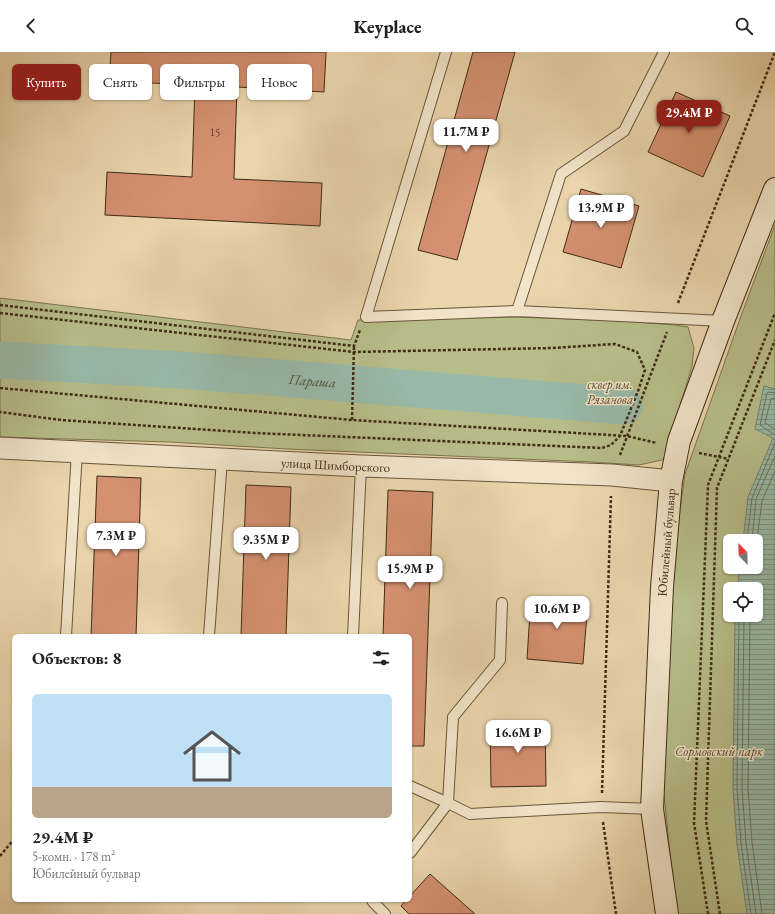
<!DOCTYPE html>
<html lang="ru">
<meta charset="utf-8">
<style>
:root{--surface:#fff;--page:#f6f6f6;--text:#202124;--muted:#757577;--accent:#8f2418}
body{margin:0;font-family:"EB Garamond",serif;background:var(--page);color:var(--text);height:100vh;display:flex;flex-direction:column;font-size:15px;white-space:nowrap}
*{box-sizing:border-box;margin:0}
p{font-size:13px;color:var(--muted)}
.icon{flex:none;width:22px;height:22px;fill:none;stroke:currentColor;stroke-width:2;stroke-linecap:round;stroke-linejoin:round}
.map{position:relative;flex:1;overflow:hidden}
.side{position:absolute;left:12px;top:582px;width:400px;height:268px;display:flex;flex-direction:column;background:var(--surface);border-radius:6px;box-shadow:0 1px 3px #0004}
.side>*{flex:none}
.top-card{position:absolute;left:12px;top:12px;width:400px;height:36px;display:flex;gap:8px}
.needle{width:26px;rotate:337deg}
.buttons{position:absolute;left:723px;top:482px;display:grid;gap:8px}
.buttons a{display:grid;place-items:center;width:40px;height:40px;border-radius:6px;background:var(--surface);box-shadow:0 1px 3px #0004;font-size:20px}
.price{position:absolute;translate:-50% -34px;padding:0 9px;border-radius:8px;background:#fff;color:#222;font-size:13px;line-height:26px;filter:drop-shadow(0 1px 2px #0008)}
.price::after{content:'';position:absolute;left:50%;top:24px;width:12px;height:9px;margin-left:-6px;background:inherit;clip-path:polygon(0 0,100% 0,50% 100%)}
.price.active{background:var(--accent);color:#fff}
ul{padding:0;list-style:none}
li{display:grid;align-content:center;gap:8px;height:212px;padding:0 20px}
li span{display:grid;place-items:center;height:124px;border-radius:6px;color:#555}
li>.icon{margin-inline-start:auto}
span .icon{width:72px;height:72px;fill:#fffc;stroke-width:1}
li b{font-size:17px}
h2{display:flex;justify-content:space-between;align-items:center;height:48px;padding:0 20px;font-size:17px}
.chip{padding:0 14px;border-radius:6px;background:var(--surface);box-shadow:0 1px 3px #0004;font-size:14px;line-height:36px}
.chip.active{background:var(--accent);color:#fff}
header{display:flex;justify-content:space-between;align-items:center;height:52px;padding:0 20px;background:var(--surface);font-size:18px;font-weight:800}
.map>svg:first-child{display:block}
</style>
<header><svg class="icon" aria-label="back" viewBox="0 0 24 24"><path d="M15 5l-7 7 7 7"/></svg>Keyplace<svg class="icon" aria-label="search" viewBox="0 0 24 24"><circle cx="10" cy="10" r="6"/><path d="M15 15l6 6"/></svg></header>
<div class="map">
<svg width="775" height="862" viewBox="0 0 775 862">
<defs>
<pattern id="water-rules" width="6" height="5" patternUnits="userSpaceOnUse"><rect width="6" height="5" fill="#98b9a8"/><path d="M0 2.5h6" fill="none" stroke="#7d9788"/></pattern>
</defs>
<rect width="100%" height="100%" fill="#ead5ac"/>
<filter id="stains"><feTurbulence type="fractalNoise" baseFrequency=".005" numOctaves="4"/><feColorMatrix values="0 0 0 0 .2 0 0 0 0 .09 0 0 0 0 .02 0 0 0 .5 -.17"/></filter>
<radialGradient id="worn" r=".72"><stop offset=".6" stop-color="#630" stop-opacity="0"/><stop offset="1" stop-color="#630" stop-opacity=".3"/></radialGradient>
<g fill="#b7bd89" stroke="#7b744e" fill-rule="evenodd">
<path d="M775 173V862H678L672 820 662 724 672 517 685 422 741 264ZM730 489H756V515H730ZM730 537H756V563H730Z"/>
<polygon points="0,246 351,288 358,268 516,265 623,269 675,273 688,275 694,296 692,314 665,404 662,408 639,413 592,410 287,397 170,390 0,385"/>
</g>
<polygon fill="url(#water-rules)" stroke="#74816d" points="764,334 775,337 775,862 747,862 737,792 733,736 735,563 756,563 756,537 737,537 740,515 756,515 756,489 743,489 748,445 773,386 755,377"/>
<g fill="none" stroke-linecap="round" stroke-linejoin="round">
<g stroke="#6c725e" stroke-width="1">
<polyline points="775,341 768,340 767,341 760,373 775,383"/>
<polyline points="775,346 771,347 765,371 775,377"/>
<polyline points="747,489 752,446 775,391"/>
<polyline points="752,489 756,447 775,404"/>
<polyline points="756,495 762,449 775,419"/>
<polyline points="739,563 737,736 741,791 751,862"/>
<polyline points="744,563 742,736 746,791 756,862"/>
<polyline points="750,563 748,736 752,790 762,862"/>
</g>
<path stroke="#98b9a8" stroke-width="37" id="s1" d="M0 308 181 318 624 354"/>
</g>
<g fill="#d49070" stroke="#3f2c14">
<polygon points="111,0 326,0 324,40 237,35 234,127 322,131 320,174 105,163 107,120 192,125 195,33 109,29"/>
<polygon points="473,0 515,0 457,208 418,198"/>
<polygon points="676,40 730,64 703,125 648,100"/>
<polygon points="581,137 639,154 621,216 563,200"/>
<polygon points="97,424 141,426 136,584 91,584"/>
<polygon points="246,433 291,435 286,584 241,584"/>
<polygon points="388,438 433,440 424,694 410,694 410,584 383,584"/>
<polygon points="531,545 588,549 583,612 527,607"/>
<polygon points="545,669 546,734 491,735 490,670"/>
<polygon points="430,822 475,862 409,862 401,854 406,848 410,848 410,844"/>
</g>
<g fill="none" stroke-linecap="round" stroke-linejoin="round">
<g stroke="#6a563a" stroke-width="12">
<g id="lane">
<polyline points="446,0 366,265 517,259 723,269"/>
<polyline points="517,259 561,122 624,79 664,0"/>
<polyline points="66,584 77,399"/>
<polyline points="209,584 222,407"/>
<polyline points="353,584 361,414"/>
<polyline points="410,734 448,751 470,762 601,755 652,757"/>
<polyline points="410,801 448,751 453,665 500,608 502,551"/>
<polyline points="374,848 373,850 385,862"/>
</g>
</g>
<g stroke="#6a563a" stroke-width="23">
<g id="street">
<path id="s2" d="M0 396 361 414 612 423 671 429"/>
</g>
</g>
<g stroke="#3f2c14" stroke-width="24">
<g id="secondary">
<path id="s3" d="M667 862 652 757 662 535 671 429 679 389 723 269 775 137"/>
</g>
</g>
<g stroke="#3f2c14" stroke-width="2.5" stroke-dasharray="3 2" stroke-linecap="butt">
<polyline points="678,251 775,0"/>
<polyline points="0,253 354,294 360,278"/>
<polyline points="0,261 354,300 553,296 615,292 637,300 645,318 638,339 620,384 611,393 602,396 255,381 61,368 0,360"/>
<polyline points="0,336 352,368 627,384 657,391"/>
<polyline points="699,401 729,407"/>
<polyline points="620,403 667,280"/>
<polyline points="602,741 611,444"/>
<polyline points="603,770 616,862"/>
<polyline points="0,804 14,787"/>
<polyline points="708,862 694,771 708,433 775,261"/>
<polyline points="720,862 706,769 717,436 775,288"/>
</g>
<use href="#lane" stroke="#f1e4c9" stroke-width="10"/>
<use href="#street" stroke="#f1e4c9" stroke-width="21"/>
<use href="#secondary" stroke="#f1e4c9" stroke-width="22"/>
<polyline stroke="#3f2c14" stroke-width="2.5" stroke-dasharray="3 2" stroke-linecap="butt" points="352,368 354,294"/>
</g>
<g text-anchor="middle" stroke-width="3" stroke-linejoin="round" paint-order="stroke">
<g font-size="11" fill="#64452b">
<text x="215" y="84">15</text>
</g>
<g font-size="13" font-style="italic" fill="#57492b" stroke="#f1e4c9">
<text x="610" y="337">сквер им.<tspan x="610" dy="15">Рязанова</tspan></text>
<text x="719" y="704">Сормовский парк</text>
</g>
<g font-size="13" fill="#3f2c14" stroke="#f1e4c9">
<text dy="5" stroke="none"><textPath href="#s2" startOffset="336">улица Шимборского</textPath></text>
<text dy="5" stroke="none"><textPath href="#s3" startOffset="373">Юбилейный бульвар</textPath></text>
</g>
<g font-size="14" font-style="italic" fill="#554f39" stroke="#f1e4c9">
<text dy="5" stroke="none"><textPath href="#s1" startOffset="313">Параша</textPath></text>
</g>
</g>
<rect width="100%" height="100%" filter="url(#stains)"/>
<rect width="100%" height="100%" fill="url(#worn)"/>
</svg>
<div class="buttons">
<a><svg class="needle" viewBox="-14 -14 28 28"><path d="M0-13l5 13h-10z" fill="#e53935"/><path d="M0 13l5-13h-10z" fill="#757577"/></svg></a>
<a><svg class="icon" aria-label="locate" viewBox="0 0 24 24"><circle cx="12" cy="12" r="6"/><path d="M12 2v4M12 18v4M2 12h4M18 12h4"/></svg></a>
</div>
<b class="price active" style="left:689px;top:82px">29.4M ₽</b>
<b class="price" style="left:466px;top:101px">11.7M ₽</b>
<b class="price" style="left:601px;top:177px">13.9M ₽</b>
<b class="price" style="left:116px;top:505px">7.3M ₽</b>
<b class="price" style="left:266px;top:509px">9.35M ₽</b>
<b class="price" style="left:410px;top:538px">15.9M ₽</b>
<b class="price" style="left:557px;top:578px">10.6M ₽</b>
<b class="price" style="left:518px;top:702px">16.6M ₽</b>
<div class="top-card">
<a class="chip active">Купить</a>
<a class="chip">Снять</a>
<a class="chip">Фильтры</a>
<a class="chip">Новое</a>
</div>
<section class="side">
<h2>Объектов: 8<svg class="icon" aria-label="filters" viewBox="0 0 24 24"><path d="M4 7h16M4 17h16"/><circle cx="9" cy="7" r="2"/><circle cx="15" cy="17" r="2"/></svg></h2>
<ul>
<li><span style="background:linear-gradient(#bfe0f5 75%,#b9a48a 0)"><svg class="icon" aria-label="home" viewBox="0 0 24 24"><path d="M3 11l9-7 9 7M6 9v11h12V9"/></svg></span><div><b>29.4M ₽</b><p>5-комн. · 178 m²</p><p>Юбилейный бульвар</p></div></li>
</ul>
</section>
</div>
